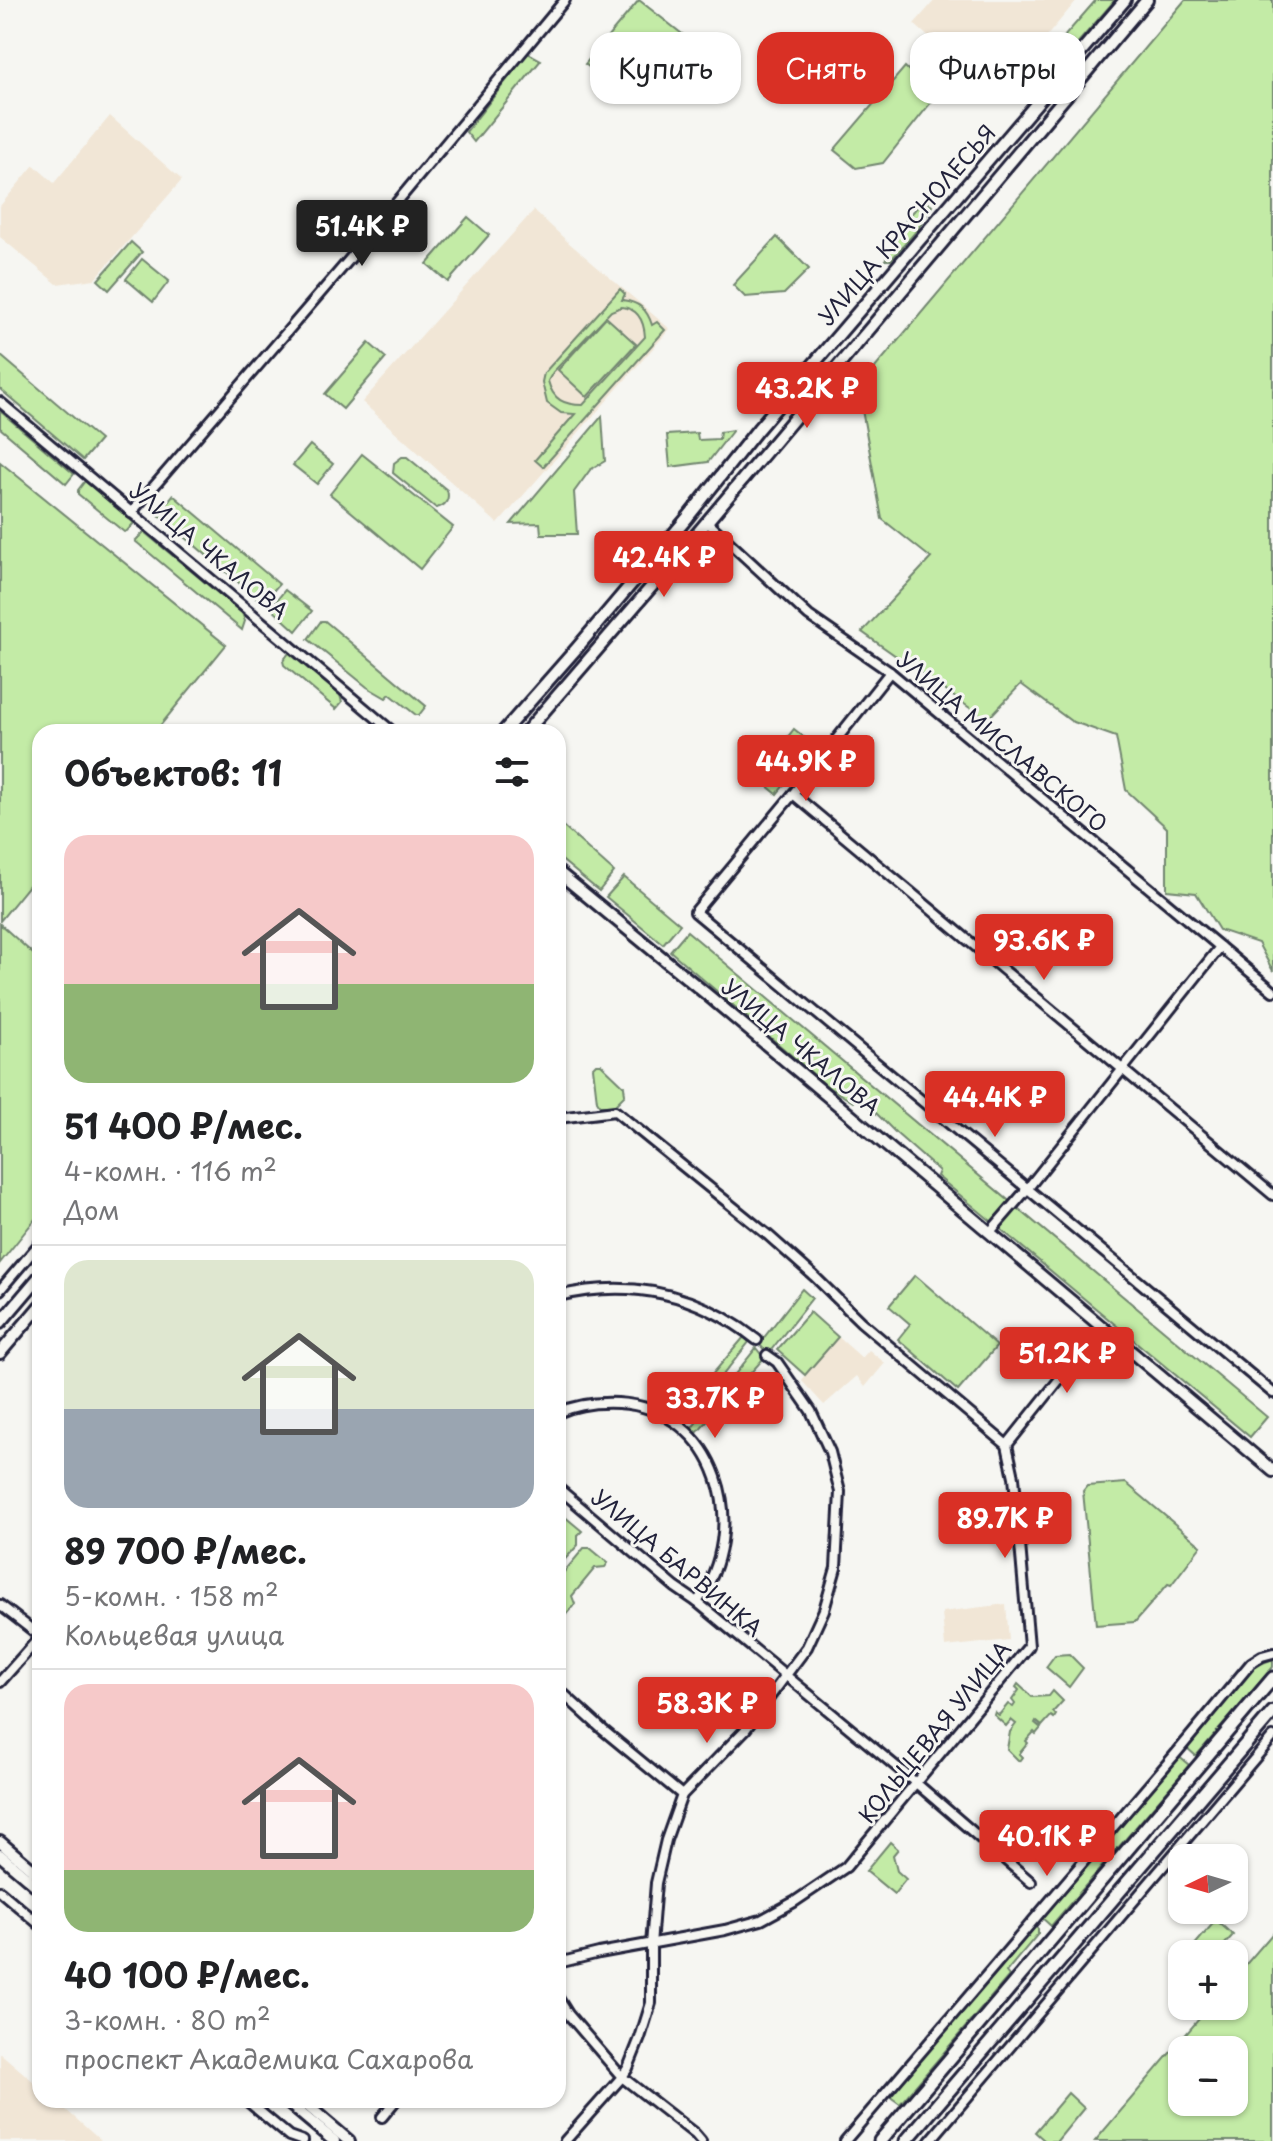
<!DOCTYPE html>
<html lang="ru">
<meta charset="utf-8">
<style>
:root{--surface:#fff;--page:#f2f2f2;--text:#202124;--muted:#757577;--line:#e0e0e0;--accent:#d93025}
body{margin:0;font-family:"Playpen Sans",sans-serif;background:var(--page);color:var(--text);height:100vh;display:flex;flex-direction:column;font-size:30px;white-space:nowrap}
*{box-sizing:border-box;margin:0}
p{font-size:26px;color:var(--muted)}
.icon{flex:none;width:44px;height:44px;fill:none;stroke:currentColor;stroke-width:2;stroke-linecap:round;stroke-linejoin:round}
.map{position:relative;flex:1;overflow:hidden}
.drawer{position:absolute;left:32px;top:724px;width:534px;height:1384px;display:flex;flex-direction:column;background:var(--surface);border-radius:24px;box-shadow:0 2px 6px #0004}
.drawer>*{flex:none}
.guide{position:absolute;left:590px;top:32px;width:562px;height:72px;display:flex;gap:16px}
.needle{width:52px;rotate:265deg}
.fabs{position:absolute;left:1168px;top:1844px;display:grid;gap:16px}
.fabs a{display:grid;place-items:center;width:80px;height:80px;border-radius:16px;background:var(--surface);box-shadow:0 2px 6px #0004;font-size:40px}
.price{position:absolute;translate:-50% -68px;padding:0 18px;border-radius:8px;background:var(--accent);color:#fff;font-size:26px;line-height:52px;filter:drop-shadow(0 2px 4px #0008)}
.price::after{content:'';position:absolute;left:50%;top:48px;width:24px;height:18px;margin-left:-12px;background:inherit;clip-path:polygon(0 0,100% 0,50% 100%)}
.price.active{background:#222;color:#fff}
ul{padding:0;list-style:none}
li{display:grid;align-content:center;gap:16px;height:424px;padding:0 32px}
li+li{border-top:2px solid var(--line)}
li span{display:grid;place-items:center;height:248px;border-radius:24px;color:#555}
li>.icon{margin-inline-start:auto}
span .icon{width:144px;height:144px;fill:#fffc;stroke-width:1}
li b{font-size:34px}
h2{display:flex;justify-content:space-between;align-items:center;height:96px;padding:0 32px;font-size:34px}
.pill{padding:0 28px;border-radius:24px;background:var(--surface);box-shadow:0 2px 6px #0004;font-size:28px;line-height:72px}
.pill.active{background:var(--accent);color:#fff}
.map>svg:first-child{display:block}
</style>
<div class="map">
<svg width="1273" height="2141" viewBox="0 0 1273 2141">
<rect width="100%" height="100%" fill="#f6f6f2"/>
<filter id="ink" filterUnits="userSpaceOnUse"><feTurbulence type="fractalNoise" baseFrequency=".0125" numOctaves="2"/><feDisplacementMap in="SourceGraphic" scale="16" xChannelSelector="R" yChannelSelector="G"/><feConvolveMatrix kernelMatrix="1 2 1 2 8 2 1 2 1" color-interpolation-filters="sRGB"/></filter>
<g filter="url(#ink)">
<g fill="#f1e6d6">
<polygon points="935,0 1077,0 996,97 914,24"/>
<polygon points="110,116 182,180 95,279 57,284 0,237 0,206 34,165 54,183"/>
<polygon points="534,210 568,242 670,329 498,524 362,402"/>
<polygon points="810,1312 862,1358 869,1350 885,1363 865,1387 857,1376 824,1405 802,1381 805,1375 777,1350"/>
<polygon points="1006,1604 1009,1640 945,1647 942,1612"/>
<polygon points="0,2053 40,2087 40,2100 55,2100 101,2141 0,2141"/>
</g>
<g fill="#c3eba6" stroke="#728670" stroke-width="2" fill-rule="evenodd">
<polygon points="639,0 691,41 671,66 649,49 617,88 585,64"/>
<polygon points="1096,0 1115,0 1037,90 1029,90 1022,85"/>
<polygon points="1185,0 1273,0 1273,971 1258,943 1219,930 1196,893 1167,890 1167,828 1126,790 1116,737 1071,721 1021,684 987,720 862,632 931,558 882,519 858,388"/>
<polygon points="528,53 541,60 474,142 466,132"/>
<polygon points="905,67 936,96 883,163 856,168 834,150"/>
<polygon points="924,199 932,206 918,229 891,260 885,260 906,220"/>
<polygon points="468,217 489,235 448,282 427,264"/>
<polygon points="777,237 809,269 784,294 745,297 733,285"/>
<polygon points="131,242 142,252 109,290 98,280"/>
<polygon points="142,259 169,281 153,302 126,279"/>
<path d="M620 289 625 294 622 300C639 302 647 309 652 325L657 322 665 330 543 467 535 460 575 414 561 413 547 403 542 382 544 373ZM621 307C638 308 644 321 645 337L583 405C564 405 553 400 548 381L553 372 611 311Z"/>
<polygon points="606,317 636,344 587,397 558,370"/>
<polygon points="369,343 386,358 343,409 325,394"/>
<polygon points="0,355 100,440 83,460 0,389"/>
<polygon points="0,411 74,474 66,484 0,428"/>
<polygon points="602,416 605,461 590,470 574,492 577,534 541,534 540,523 511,524"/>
<polygon points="733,430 708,462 670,467 667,435 697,433 698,440 719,439 720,432"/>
<polygon points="310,445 333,464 317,484 293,465"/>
<polygon points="362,454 453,527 420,569 330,494"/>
<path d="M402 457H407L447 490C450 499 446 506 436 508L393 473 394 463Z"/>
<polygon points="0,462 226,645 155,732 40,732 40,872 0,921"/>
<polygon points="85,481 134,523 127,531 124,532 78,494 78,490"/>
<polygon points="173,495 279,584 267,598 258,599 158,514"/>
<polygon points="144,532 242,613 245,621 242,630 135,541"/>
<polygon points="285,590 312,611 296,631 273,610 274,604"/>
<polygon points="321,621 325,621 426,706 419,715 416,715 390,694 386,698 367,687 308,639"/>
<polygon points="289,653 340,695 342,702 336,709 284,665 283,661"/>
<polygon points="794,729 815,746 777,794 756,777"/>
<polygon points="558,822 614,872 599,891 558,857"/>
<polygon points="624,877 680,924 663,944 606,897"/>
<polygon points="0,924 40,960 40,1213 0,1263"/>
<polygon points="687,931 1267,1417 1250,1437 937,1176 939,1171 897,1134 858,1095 853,1102 828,1087 670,951"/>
<polygon points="596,1064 601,1064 624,1086 625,1095 614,1106 600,1106 597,1101 593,1067"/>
<polygon points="915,1275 997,1346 958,1391 898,1339 910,1324 889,1306"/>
<polygon points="802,1289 812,1298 768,1354 759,1344"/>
<polygon points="810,1312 838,1337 805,1375 777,1350"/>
<polygon points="744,1337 749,1342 683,1425 663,1412 665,1409 678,1415"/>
<polygon points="756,1348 764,1358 697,1433 691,1429"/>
<polygon points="1126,1483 1201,1546 1171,1585 1168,1584 1135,1622 1096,1625 1083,1491 1087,1486"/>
<polygon points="564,1516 582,1531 578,1535 578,1545 558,1567 558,1536 561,1532 558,1525"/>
<polygon points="584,1548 590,1548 608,1563 605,1567 595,1568 572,1596 575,1604 562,1619 558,1619 558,1608 562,1602 558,1599 558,1579"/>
<polygon points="1069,1654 1083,1668 1069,1687 1046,1667 1055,1655"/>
<polygon points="1273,1659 1273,1667 1196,1756 1187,1748 1255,1666"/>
<polygon points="1018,1684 1032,1697 1049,1696 1053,1691 1063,1701 1053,1712 1056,1715 1054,1718 1051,1716 1042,1726 1036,1721 1035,1723 1041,1728 1036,1734 1034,1732 1026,1741 1028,1743 1019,1754 1022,1757 1019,1761 1007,1749 1010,1732 1016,1724 1011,1720 1006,1726 994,1715 995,1712 999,1715 1008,1704 1013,1707 1015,1704 1012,1700 1019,1690 1016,1687"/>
<polygon points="1178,1756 1189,1765 1051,1926 1041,1917"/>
<polygon points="890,1842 898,1849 893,1855 897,1871 906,1879 894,1894 866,1871"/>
<polygon points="1216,1920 1233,1935 1216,1954 1187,1954"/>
<polygon points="1034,1925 1038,1929 1038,1934 1006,1972 1009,1976 900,2104 889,2096"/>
<path d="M1273 1933V2141H1095L1210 2006H1234V1978ZM1182 2050H1234V2102H1182Z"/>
<polygon points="1068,2093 1084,2108 1057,2141 1045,2141 1035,2132"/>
</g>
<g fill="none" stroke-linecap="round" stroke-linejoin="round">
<g stroke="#22223b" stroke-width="14">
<g id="minor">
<polyline points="0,402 393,732"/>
<polyline points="131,513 348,261 565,0"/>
<polyline points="707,522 809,616 890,672 1273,991"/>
<polyline points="890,672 793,794 695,912 1273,1393"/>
<polyline points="793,794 1273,1195"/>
<polyline points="558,1118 615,1111 769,1236 814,1276 861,1322 1007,1445 1014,1477 1029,1646 846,1867 794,1902 761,1920 725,1930 599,1953 558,1963"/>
<polyline points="990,1232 1028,1188 1220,947"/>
<polyline points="0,1290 40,1243"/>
<path d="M558 1296C632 1278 697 1293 757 1340"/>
<path d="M558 1413C577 1404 597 1402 618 1403 719 1409 752 1529 697 1602"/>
<polyline points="1007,1445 1102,1326"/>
<polyline points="558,1488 675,1587 697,1602 916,1783 1031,1882"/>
<polyline points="0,1605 40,1636"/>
<polyline points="0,1682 40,1637"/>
<polyline points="558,1689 603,1730 682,1795"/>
<polyline points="0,1891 40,1925"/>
<polyline points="558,1998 568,2014 622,2077 695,2134 701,2141"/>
<polyline points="246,2100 289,2136 303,2141"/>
<polyline points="382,2117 396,2100"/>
<polyline points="565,2141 622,2077 628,2068 640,2038 651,2003 651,1945 656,1883 666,1840 682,1795 745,1730 807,1647 824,1610 836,1568 840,1492 830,1452 811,1411 777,1362 767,1355"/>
<polyline points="845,2141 1178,1751 1251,1663 1262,1656 1273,1653"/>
<polyline points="930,2141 1273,1737"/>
</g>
</g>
<g stroke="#22223b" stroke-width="16">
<g id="tertiary">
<polyline points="503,732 577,648 688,517 758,429 1125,0"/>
<polyline points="526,732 684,549 1147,0"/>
<polyline points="558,872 710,997 1273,1471"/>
<polyline points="0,1323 40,1276"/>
<polyline points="0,1353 40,1306"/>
<polyline points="0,1842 40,1876"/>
<polyline points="0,1855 40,1889"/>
<polyline points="285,2100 334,2141"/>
<polyline points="301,2100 349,2141"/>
</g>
</g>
<g stroke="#22223b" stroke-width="17">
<g id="secondary">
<polyline points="880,2141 1273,1678"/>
<polyline points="906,2141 1273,1712"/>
</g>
</g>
<use href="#minor" stroke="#f6f6f2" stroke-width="8"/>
<use href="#tertiary" stroke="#f6f6f2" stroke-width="10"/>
<use href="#secondary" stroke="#f6f6f2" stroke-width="11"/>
</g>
</g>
<g text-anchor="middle" stroke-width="6" stroke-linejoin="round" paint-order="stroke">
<g font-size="22" fill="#22223b" stroke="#f6f6f2">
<text transform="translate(907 225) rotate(-49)" y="8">УЛИЦА КРАСНОЛЕСЬЯ</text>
<text transform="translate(209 551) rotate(40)" y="8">УЛИЦА ЧКАЛОВА</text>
<text transform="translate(1002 742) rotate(40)" y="8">УЛИЦА МИСЛАВСКОГО</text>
<text transform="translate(801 1047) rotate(40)" y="8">УЛИЦА ЧКАЛОВА</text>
<text transform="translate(677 1563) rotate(40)" y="8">УЛИЦА БАРВИНКА</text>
<text transform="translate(935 1732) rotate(-51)" y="8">КОЛЬЦЕВАЯ УЛИЦА</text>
</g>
</g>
</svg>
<div class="fabs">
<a><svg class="needle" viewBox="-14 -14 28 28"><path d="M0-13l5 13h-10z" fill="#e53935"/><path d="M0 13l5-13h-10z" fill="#757577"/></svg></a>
<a>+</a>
<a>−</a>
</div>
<b class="price active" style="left:362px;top:268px">51.4K ₽</b>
<b class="price" style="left:807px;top:430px">43.2K ₽</b>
<b class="price" style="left:664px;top:599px">42.4K ₽</b>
<b class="price" style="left:806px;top:803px">44.9K ₽</b>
<b class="price" style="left:1044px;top:982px">93.6K ₽</b>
<b class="price" style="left:995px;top:1139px">44.4K ₽</b>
<b class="price" style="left:1067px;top:1395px">51.2K ₽</b>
<b class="price" style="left:715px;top:1440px">33.7K ₽</b>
<b class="price" style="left:1005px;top:1560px">89.7K ₽</b>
<b class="price" style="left:707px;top:1745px">58.3K ₽</b>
<b class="price" style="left:1047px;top:1878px">40.1K ₽</b>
<div class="guide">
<a class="pill">Купить</a>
<a class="pill active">Снять</a>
<a class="pill">Фильтры</a>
</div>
<section class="drawer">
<h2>Объектов: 11<svg class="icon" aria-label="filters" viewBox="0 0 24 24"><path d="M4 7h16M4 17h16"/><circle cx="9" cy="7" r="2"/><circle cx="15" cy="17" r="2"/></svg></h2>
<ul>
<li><span style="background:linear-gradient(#f6c9c9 60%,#8fb573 0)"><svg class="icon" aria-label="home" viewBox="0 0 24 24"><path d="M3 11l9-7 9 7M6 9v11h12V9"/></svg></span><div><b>51 400 ₽/мес.</b><p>4-комн. · 116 m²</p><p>Дом</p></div></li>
<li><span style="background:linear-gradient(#dfe7d0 60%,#9aa5b1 0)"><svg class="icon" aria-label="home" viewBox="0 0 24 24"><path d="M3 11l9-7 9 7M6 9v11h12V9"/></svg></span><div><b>89 700 ₽/мес.</b><p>5-комн. · 158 m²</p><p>Кольцевая улица</p></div></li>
<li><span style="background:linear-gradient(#f6c9c9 75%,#8fb573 0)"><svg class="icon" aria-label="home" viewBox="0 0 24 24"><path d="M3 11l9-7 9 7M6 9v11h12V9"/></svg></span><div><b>40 100 ₽/мес.</b><p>3-комн. · 80 m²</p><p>проспект Академика Сахарова</p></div></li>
</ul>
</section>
</div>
